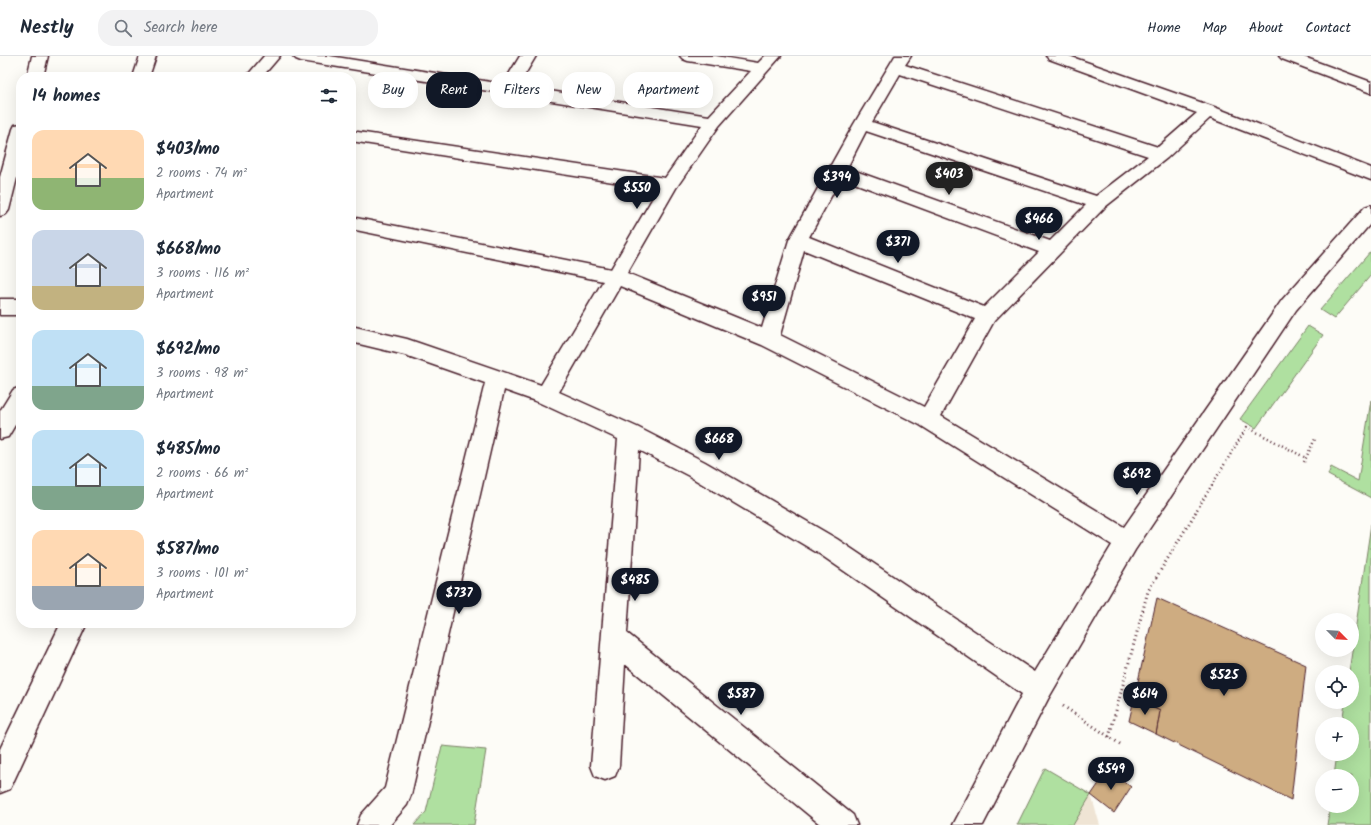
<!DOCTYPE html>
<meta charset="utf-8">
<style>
:root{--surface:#fff;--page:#f2f2f3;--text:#1f2937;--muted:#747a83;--line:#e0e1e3;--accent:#111827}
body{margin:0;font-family:Kalam,sans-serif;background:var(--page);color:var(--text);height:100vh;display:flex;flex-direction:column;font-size:15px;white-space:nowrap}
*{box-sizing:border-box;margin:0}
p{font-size:13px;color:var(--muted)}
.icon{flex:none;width:22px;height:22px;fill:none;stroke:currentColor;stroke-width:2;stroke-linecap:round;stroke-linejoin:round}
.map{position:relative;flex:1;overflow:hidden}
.side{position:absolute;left:16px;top:16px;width:340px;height:556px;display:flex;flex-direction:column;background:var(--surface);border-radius:16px;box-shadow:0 4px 16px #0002}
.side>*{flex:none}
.banner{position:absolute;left:368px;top:16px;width:380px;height:36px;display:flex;gap:8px}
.needle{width:26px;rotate:114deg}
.controls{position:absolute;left:1315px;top:557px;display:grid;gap:8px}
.controls a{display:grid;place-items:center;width:44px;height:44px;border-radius:50%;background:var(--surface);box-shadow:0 4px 16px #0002;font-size:20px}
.price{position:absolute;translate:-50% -34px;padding:0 9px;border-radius:14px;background:var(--accent);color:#fff;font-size:13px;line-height:26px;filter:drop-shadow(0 1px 2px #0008)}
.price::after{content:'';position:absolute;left:50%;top:24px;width:12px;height:9px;margin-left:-6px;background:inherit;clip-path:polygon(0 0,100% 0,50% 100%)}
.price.selected{background:#222;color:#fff}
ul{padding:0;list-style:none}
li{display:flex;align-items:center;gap:12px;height:100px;padding:0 16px}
li span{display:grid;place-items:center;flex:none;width:112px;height:80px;border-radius:12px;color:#555}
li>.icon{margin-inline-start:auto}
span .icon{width:48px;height:48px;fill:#fffc;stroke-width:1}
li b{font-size:17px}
h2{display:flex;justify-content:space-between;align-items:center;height:48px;padding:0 16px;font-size:17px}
.pill{padding:0 14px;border-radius:16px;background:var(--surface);box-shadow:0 4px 16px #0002;font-size:14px;line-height:36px}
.pill.selected{background:var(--accent);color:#fff}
header{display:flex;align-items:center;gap:24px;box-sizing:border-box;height:56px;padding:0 20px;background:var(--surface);border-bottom:1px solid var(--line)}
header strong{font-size:19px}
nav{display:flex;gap:22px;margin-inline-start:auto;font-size:14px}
.search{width:280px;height:36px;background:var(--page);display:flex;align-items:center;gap:10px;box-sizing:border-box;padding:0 14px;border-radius:16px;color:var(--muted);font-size:15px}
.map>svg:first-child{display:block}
</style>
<header>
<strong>Nestly</strong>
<div class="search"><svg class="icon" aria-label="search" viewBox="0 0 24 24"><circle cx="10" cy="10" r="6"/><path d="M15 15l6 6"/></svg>Search here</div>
<nav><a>Home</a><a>Map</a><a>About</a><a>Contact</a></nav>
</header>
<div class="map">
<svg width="1371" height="769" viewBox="0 0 1371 769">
<rect width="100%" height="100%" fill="#fdfcf7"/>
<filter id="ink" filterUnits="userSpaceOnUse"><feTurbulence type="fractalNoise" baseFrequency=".025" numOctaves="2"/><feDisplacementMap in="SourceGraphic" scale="8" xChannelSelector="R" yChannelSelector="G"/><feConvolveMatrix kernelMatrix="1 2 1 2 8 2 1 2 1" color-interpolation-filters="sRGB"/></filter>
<g filter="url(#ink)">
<polygon fill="#efe4d4" points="1091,739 1100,769 1073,769"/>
<g fill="#afe0a0" stroke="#7c8066">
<polygon points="1371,195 1371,219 1334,263 1320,254"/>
<polygon points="1308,270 1323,279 1256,372 1240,363"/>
<polygon points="1371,344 1371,442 1328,419 1331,411 1358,425"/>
<polygon points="1371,468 1371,769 1327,769 1330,750 1352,750 1352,720 1334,720 1337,698 1352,698 1352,668 1342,668 1345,646 1352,646 1352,616 1349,616"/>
<polygon points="442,690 486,694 474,769 414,769 426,756"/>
<polygon points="1045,712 1091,739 1073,769 1017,769"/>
</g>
<g fill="#ceac81" stroke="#4a1f2b">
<polygon points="1157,542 1306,609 1291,744 1156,678 1160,655 1134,643"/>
<polygon points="1134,643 1160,655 1156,678 1129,665"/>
<polygon points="1109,713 1131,731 1114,757 1091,739"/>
</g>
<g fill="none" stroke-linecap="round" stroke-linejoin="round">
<g stroke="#4a1f2b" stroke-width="3">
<g id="minor">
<polygon points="32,0 48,0 43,21 27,21"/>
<polygon points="140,0 156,0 149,21 133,21"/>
<polygon points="264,0 280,0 262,21 246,21"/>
<path d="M293 0H330L503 28 520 0H536L518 30 709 60 751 15 688 5 683 3 680 0H716L758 7 765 0H781L719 70 676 132 627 217 762 272 789 184 854 68 895 0H911L905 9 1158 91 1197 57 1049 3 1046 0H1069L1214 51 1371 112V124L1210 62 1167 102 1105 151 994 265 941 360 1124 471 1282 244 1365 151 1371 149V167L1296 254 1135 494 1048 643 983 769H953L1022 638 821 499 689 420 639 394 627 577 853 759 857 769H821L625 608 619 710 615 720 605 724 595 720 591 710 618 383 538 346 504 334 411 739 407 749 390 769H357L361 759 385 732 485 327 405 299 351 286V270L407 283 541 329 603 225 351 173V161L611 213 658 133 351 85V75L665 122 702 69 301 5 296 3ZM900 18 1148 100 1096 140 872 66ZM866 75 1086 149 1050 185 847 112ZM841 122 1039 196 984 251 809 181ZM804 194 975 263 924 351 780 279ZM620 230 762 289 920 369 1112 489 1035 616 837 483 705 406 637 371 559 336Z"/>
<polygon points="1279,0 1301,0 1371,26 1371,37 1282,3"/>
<polygon points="21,68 21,106 9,154 6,158 0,160 0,121 13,73 15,69"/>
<rect x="0" y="243" width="21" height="16"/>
<polygon points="21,331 21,359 8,381 0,383 0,355 13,334"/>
<polygon points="61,567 87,567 10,733 0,737 0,693"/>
</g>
</g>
<g stroke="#4a1f2b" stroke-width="2.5" stroke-dasharray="1 3" stroke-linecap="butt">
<polyline points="1304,406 1315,383"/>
<polyline points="1195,457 1247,371 1306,402"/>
</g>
<g stroke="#4a1f2b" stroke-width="3" stroke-dasharray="1 3.5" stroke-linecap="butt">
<polyline points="1063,650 1120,688"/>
<polyline points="1109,681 1148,535 1196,456"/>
</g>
<use href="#minor" fill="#fdfcf7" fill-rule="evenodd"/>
</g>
</g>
</svg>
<div class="controls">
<a><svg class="needle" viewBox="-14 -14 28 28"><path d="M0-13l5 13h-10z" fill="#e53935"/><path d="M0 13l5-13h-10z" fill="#747a83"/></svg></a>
<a><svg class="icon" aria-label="locate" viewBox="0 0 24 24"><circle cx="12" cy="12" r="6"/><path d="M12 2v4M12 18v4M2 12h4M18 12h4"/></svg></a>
<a>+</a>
<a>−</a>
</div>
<b class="price selected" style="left:949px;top:140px">$403</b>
<b class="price" style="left:837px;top:143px">$394</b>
<b class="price" style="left:637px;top:154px">$550</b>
<b class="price" style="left:1039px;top:185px">$466</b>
<b class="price" style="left:898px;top:208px">$371</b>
<b class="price" style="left:764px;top:263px">$951</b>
<b class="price" style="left:719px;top:405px">$668</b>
<b class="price" style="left:1137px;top:440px">$692</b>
<b class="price" style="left:635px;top:546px">$485</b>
<b class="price" style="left:459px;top:559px">$737</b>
<b class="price" style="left:1224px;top:641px">$525</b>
<b class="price" style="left:741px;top:660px">$587</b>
<b class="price" style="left:1145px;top:660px">$614</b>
<b class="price" style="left:1111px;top:735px">$549</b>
<div class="banner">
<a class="pill">Buy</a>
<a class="pill selected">Rent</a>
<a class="pill">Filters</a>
<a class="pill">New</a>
<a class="pill">Apartment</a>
</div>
<section class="side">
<h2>14 homes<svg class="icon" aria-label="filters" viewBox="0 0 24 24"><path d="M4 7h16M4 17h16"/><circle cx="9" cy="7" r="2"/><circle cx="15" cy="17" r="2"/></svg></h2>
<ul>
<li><span style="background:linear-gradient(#ffd9b3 60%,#8fb573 0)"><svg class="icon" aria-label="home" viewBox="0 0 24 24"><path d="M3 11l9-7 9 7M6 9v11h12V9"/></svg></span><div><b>$403/mo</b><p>2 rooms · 74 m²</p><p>Apartment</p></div></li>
<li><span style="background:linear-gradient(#c9d6e8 70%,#c2b280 0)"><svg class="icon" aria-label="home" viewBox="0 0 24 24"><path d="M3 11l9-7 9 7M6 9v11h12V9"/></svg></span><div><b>$668/mo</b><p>3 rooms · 116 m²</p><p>Apartment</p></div></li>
<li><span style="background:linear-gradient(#bfe0f5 70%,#7fa58c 0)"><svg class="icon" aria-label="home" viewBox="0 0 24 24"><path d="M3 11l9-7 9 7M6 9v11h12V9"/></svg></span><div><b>$692/mo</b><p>3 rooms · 98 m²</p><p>Apartment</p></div></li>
<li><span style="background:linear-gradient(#bfe0f5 70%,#7fa58c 0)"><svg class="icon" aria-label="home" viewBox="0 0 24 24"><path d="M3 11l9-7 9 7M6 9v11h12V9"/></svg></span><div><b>$485/mo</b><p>2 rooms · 66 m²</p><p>Apartment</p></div></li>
<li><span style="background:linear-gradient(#ffd9b3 70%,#9aa5b1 0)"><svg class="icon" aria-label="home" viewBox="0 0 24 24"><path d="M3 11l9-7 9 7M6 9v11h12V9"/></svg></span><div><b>$587/mo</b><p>3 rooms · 101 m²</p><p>Apartment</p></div></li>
</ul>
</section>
</div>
